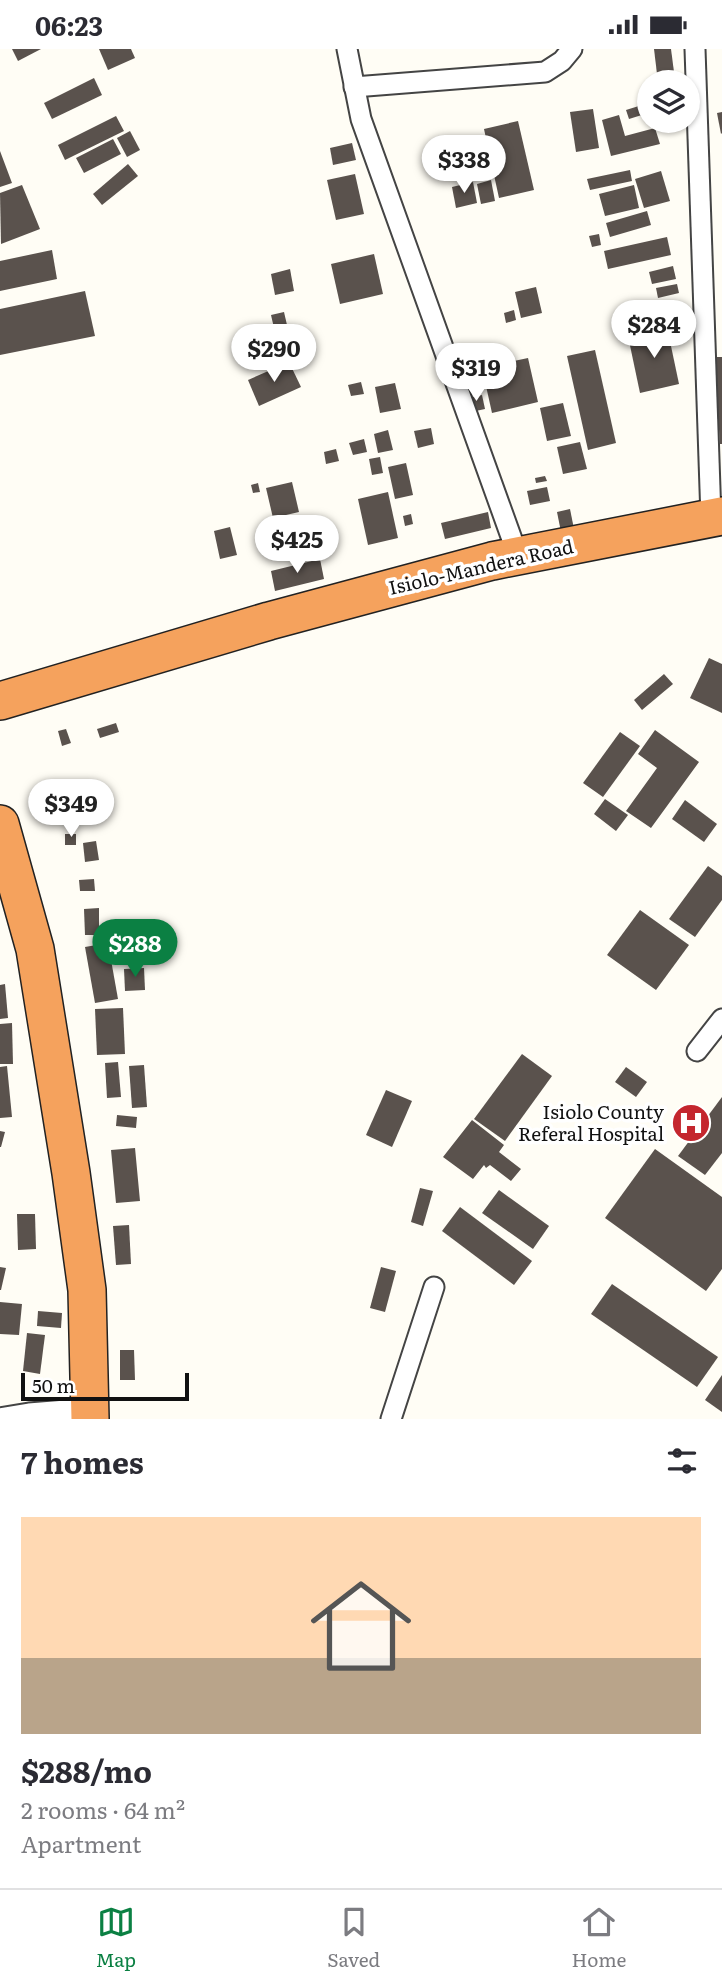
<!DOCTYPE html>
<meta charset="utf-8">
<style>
:root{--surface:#fff;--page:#f7f7f7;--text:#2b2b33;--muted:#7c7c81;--line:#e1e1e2;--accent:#0b8043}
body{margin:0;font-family:Literata,serif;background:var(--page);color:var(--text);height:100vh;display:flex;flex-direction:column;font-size:26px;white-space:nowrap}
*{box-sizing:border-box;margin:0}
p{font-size:23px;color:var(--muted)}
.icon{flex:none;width:38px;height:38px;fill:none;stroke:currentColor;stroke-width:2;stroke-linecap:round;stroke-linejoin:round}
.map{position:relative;height:1370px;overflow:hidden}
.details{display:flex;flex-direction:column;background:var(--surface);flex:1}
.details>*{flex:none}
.tools{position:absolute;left:637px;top:21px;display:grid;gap:14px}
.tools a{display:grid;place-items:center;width:63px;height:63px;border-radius:50%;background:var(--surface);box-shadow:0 2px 5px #0004;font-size:35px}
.scale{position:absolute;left:21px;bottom:18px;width:168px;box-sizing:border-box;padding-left:7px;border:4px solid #111;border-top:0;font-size:19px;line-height:24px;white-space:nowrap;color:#111;-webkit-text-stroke:5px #fff;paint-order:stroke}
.price{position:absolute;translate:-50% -60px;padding:0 16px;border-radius:24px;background:#fff;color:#222;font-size:23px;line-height:46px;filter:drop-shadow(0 2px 4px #0008)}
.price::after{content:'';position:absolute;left:50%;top:42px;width:21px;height:16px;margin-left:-10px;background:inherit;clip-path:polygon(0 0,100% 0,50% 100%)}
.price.selected{background:var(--accent);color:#fff}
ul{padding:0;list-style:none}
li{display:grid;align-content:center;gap:14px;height:371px;padding:0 21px}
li+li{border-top:2px solid var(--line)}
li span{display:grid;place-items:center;height:217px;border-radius:0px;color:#555}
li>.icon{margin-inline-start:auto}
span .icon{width:126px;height:126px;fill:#fffc;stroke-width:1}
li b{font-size:30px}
h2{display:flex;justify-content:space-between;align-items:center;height:84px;padding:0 21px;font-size:30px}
.status{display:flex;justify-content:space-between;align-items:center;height:49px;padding:0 35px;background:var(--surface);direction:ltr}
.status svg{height:19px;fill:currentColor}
.tabs{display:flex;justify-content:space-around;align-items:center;height:98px;border-top:2px solid var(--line);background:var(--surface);font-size:19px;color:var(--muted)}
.tabs a{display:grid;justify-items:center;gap:4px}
.tabs .selected{color:var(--accent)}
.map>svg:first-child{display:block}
</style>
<div class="status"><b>06:23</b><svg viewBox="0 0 49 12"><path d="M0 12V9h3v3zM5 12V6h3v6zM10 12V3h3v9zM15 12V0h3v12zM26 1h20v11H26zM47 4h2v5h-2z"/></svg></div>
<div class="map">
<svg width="722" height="1370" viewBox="0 0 722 1370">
<rect width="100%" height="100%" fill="#fffdf5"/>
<g fill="#5a524d">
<polygon points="12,0 41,0 18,12"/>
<polygon points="99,0 131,0 135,9 108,21"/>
<polygon points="654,0 671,0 674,23 657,25"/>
<polygon points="94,29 102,46 52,70 44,54"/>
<polygon points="642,56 645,65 629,70 626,61"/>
<polygon points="593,60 599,99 576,103 570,63"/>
<polygon points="722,63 722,84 721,85 717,64"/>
<polygon points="619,66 625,87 655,79 660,95 611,107 602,71"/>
<polygon points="116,67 124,82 65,111 58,96"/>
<polygon points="518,72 534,141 499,149 484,80"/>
<polygon points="130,82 140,101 127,108 117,89"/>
<polygon points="113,90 121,105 84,124 76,109"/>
<polygon points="480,93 486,121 475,123 469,96"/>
<polygon points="352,94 356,111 333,116 330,99"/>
<polygon points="0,102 12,134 0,138"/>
<polygon points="128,115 138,127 102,156 93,145"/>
<polygon points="630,121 632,132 590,141 587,130"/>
<polygon points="661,122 670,152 644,159 635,130"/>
<polygon points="355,125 364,165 336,171 327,131"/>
<polygon points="491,131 495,152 481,155 477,135"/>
<polygon points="473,133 477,154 456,159 452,138"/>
<polygon points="22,136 40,180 1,195 0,144"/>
<polygon points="634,136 639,159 605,167 599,145"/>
<polygon points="647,162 651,176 610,188 606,174"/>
<polygon points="599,185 601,196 592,198 589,187"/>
<polygon points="667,188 671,206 608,220 604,202"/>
<polygon points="52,201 57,230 0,242 0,212"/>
<polygon points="374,205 383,245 340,255 331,215"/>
<polygon points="673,217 676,230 652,235 649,223"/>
<polygon points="290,220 294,242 275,246 271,225"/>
<polygon points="677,235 679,244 658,249 656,239"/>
<polygon points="536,238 542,264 521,269 515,243"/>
<polygon points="85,242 95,287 0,306 0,260"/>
<polygon points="654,252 657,264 634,271 630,259"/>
<polygon points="514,261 516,271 506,274 504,264"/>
<polygon points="284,263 287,276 274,279 271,266"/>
<polygon points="667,278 679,335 640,344 628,287"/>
<polygon points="305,296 308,311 299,313 295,298"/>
<polygon points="469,297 474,317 454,322 449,301"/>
<polygon points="274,299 276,310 257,314 255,303"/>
<polygon points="595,301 616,394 588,401 567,307"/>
<polygon points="714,308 722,308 722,395 720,395"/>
<polygon points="528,309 538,353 492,364 482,319"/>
<polygon points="289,313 301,338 259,357 248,331"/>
<polygon points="361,333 364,345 351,347 348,336"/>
<polygon points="395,334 401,360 380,364 375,338"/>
<polygon points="482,346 485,360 471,363 468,349"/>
<polygon points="563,354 571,387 547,392 540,359"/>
<polygon points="431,379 434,395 418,399 414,382"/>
<polygon points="388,381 393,401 378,404 374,385"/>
<polygon points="364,390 367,403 353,406 349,394"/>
<polygon points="580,393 587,420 563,425 557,398"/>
<polygon points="336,400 339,412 326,415 324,403"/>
<polygon points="380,408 383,424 372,426 369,410"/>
<polygon points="406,414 413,446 395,450 388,418"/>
<polygon points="545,427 547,432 536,434 535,429"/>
<polygon points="292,433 299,463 273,469 266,439"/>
<polygon points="258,434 260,443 253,444 251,436"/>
<polygon points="547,438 550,452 530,456 527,442"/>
<polygon points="388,443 398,489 368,496 358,450"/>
<polygon points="570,460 574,480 561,483 557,463"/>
<polygon points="488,463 491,479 445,490 441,474"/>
<polygon points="411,465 413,475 405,477 403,467"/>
<polygon points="305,469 310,493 296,496 291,473"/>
<polygon points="230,478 237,506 220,510 214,482"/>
<polygon points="320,510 324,530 275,542 271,522"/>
<polygon points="709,609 722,615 722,664 690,649"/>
<polygon points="664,625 673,635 642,661 634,651"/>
<polygon points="116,674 119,683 100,689 97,680"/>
<polygon points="66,680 71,694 62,697 58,682"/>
<polygon points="655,681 699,713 651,779 626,762 657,719 638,705"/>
<polygon points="620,683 640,697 603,748 583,734"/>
<polygon points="605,750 628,766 616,782 594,765"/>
<polygon points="685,751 717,775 704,793 672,770"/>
<rect x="65" y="785" width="11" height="11"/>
<polygon points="96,792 99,811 85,813 83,794"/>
<polygon points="708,817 722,827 722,851 695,888 669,870"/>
<polygon points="94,830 95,842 80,842 79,831"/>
<polygon points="99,859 99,886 85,886 84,860"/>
<polygon points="640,861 689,896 656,941 607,906"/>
<polygon points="108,894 118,950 95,954 85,898"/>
<polygon points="144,919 145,941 125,942 124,920"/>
<polygon points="5,935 8,969 0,970 0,936"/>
<polygon points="123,959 125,1005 97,1006 95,960"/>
<polygon points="12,974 13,1015 0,1015 0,975"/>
<polygon points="522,1005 552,1027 505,1092 474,1070"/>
<polygon points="118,1013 121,1048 107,1049 105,1014"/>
<polygon points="144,1016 147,1058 132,1059 129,1017"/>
<polygon points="7,1017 12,1068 0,1069 0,1018"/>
<polygon points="626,1018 647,1033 636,1048 615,1033"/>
<polygon points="386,1041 412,1052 392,1098 366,1086"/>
<polygon points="722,1048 722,1104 705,1126 678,1107"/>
<polygon points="117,1066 137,1068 136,1079 116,1077"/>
<polygon points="472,1071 504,1096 499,1103 521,1120 511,1132 490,1116 486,1119 484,1116 473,1130 443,1108"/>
<polygon points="0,1082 5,1083 1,1098 0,1098"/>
<polygon points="135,1099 140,1152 116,1154 111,1101"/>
<polygon points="655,1100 722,1148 722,1220 706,1242 605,1169"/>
<polygon points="420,1139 433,1142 423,1177 411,1173"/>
<polygon points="499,1141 549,1177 533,1200 482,1164"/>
<polygon points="460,1158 532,1212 514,1236 442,1182"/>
<polygon points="17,1165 35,1165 36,1200 18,1201"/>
<polygon points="129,1176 131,1215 116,1216 113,1177"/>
<polygon points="0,1218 6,1219 1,1241 0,1241"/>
<polygon points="381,1218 396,1222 385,1263 370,1259"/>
<polygon points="612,1235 718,1308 697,1338 591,1265"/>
<polygon points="0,1253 22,1255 19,1286 0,1285"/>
<polygon points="38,1262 62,1264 61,1279 37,1277"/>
<polygon points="27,1284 45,1286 40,1325 23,1322"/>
<polygon points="120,1301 134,1301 135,1331 120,1331"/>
<polygon points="722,1326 722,1363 705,1351"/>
</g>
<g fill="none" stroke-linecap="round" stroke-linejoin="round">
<g stroke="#444" stroke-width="23">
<g id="street">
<polyline points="347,0 361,70 518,507"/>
<polyline points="695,0 711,469"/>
<polyline points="354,38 545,23 562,12 572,0"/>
<polyline points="697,1002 722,970"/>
<polyline points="0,1369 29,1364 91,1359"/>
<polyline points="391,1370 434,1238"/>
</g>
</g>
<g stroke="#222" stroke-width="40">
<g id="highway">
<polyline points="0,652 269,572 492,512 722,467"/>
<polyline points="0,775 35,900 71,1124 87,1241 90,1370"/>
</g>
</g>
<use href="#street" stroke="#fff" stroke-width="19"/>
<use href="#highway" stroke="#f5a25d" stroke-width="37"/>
</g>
<defs>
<g id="hospital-disc" transform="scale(2.0125)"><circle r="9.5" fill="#c4262e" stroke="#fff"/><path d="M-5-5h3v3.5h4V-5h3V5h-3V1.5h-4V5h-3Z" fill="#fff"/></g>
</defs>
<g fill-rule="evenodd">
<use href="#hospital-disc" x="691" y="1074"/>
</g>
<g text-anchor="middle" stroke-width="7" stroke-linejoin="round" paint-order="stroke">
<g font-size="19" fill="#111" stroke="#fff">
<text transform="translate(481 518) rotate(-13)" y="7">Isiolo-Mandera Road</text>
</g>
<g font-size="19" fill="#111" stroke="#fff" text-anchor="end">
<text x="664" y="1070">Isiolo County<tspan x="664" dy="22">Referal Hospital</tspan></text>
</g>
</g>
</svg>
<div class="tools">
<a><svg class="icon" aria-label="layers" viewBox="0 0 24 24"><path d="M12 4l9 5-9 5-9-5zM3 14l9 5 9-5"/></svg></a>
</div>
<div class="scale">50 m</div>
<b class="price" style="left:464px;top:146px">$338</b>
<b class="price" style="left:654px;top:311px">$284</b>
<b class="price" style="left:274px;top:335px">$290</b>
<b class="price" style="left:476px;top:354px">$319</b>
<b class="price" style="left:297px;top:526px">$425</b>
<b class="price" style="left:71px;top:790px">$349</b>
<b class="price selected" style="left:135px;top:930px">$288</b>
</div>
<section class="details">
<h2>7 homes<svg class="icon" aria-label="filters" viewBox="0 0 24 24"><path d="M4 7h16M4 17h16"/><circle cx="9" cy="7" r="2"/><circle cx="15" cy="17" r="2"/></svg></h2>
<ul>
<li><span style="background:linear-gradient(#ffd9b3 65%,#b9a48a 0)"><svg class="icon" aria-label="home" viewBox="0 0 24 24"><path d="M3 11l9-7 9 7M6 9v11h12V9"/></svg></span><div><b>$288/mo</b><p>2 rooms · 64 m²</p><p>Apartment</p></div></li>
</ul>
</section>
<nav class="tabs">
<a class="selected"><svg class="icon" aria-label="map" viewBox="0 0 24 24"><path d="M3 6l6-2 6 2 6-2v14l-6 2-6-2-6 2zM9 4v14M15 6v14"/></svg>Map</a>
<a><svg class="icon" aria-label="saved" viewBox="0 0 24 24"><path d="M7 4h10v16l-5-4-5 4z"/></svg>Saved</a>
<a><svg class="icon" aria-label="home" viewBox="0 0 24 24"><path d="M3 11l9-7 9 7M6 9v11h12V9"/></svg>Home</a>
</nav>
